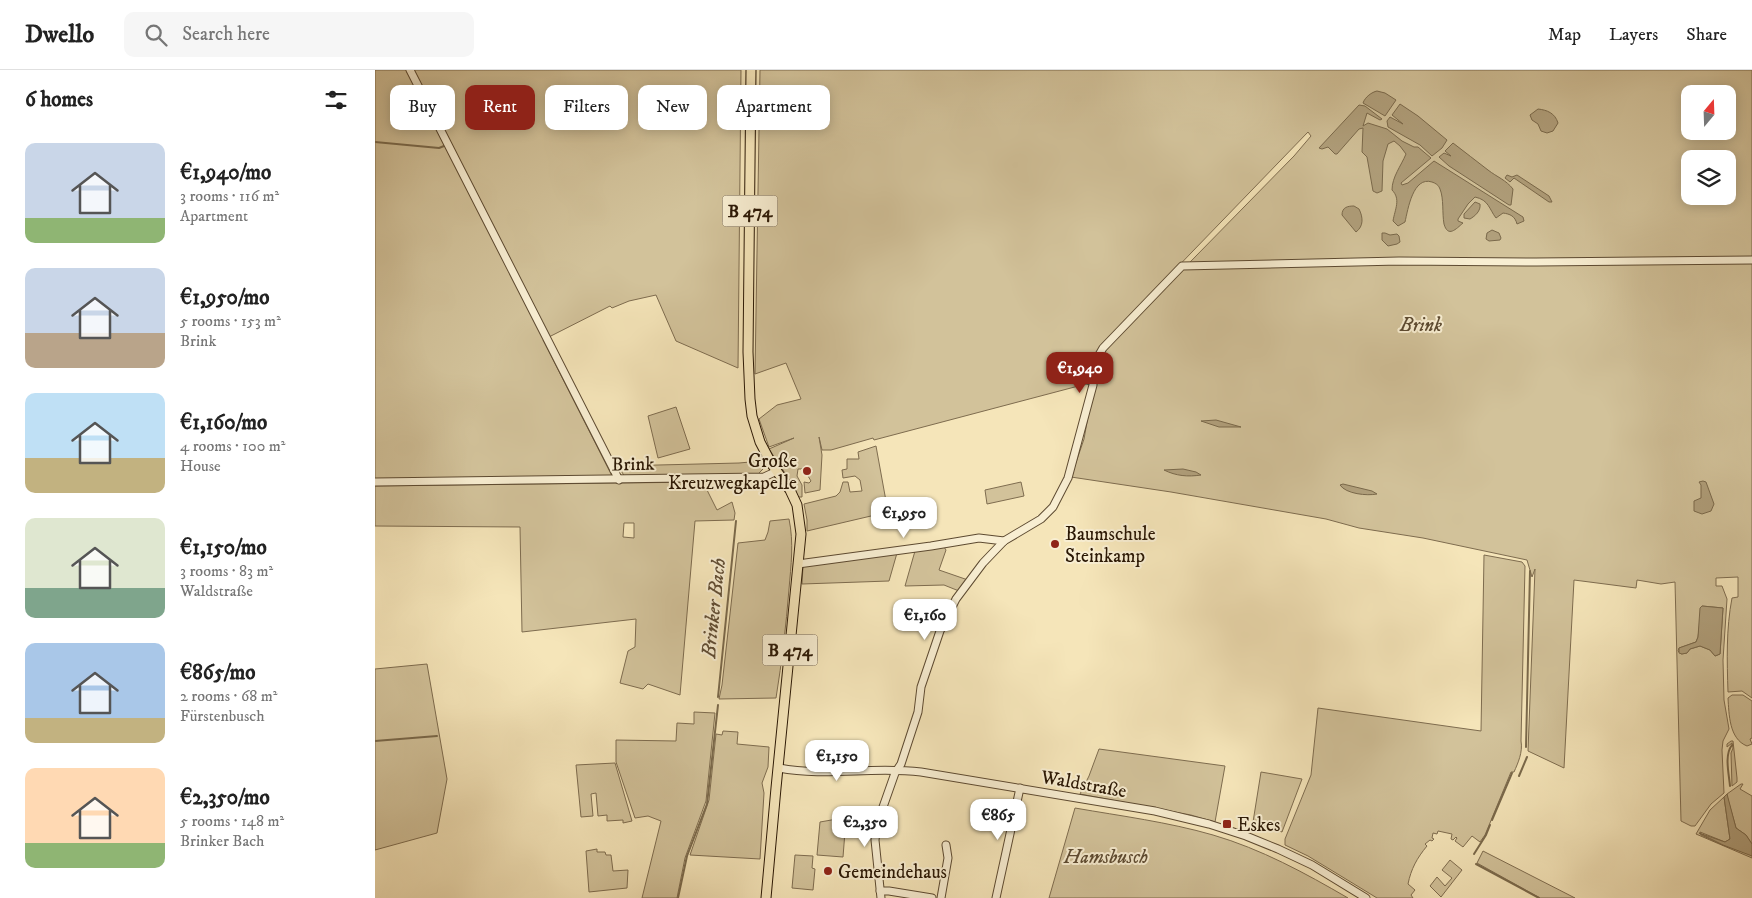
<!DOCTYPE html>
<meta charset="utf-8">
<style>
:root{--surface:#fff;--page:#f6f6f6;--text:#222;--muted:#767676;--line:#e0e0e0;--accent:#8f2418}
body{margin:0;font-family:"IM FELL DW Pica",serif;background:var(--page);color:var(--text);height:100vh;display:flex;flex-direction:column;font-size:19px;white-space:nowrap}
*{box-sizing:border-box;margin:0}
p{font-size:16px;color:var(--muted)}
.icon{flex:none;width:28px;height:28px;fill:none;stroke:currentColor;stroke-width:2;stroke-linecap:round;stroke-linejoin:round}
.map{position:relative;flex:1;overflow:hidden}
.sheet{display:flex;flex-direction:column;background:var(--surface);width:375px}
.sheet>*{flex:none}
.top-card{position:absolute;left:15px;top:15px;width:475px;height:45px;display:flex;gap:10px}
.needle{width:32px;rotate:19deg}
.tools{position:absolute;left:1306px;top:15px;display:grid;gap:10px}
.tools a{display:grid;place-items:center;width:55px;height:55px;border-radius:10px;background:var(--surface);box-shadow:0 2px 12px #0003;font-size:25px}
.price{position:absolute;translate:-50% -42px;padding:0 11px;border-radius:10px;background:#fff;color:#222;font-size:16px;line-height:32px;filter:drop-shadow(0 1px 2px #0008)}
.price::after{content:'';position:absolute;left:50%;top:30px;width:15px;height:11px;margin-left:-8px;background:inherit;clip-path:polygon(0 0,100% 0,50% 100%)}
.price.on{background:var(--accent);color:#fff}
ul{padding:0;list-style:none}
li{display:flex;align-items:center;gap:15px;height:125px;padding:0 25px}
li span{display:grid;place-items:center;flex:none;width:140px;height:100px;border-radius:10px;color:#555}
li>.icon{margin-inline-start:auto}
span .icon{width:60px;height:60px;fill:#fffc;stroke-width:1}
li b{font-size:21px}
h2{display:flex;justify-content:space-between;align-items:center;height:60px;padding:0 25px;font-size:21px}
.tag{padding:0 18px;border-radius:10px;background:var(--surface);box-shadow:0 2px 12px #0003;font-size:18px;line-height:45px}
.tag.on{background:var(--accent);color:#fff}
header{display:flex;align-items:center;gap:30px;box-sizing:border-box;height:70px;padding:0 25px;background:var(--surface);border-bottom:1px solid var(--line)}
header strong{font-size:24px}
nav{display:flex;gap:28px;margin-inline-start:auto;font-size:18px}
.search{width:350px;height:45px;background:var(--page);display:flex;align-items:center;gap:12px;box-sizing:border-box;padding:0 18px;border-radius:10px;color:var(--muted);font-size:19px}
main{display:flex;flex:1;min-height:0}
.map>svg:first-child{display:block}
</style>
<header>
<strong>Dwello</strong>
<div class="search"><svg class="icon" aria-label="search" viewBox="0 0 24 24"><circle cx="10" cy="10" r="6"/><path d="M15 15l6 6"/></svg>Search here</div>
<nav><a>Map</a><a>Layers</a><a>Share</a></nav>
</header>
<main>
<section class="sheet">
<h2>6 homes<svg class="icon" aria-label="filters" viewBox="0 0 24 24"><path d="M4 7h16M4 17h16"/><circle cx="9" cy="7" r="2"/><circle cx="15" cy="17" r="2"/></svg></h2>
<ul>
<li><span style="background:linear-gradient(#c9d6e8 75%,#8fb573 0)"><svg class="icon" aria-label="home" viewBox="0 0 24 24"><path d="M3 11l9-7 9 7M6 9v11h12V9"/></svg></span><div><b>€1,940/mo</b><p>3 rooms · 116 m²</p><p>Apartment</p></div></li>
<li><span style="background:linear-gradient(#c9d6e8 65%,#b9a48a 0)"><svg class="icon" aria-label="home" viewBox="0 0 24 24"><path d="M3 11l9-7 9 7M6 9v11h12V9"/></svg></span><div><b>€1,950/mo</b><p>5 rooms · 153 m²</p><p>Brink</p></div></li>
<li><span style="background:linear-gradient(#bfe0f5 65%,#c2b280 0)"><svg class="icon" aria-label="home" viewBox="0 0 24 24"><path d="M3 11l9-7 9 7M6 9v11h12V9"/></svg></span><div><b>€1,160/mo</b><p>4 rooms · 100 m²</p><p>House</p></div></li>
<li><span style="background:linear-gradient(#dfe7d0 70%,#7fa58c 0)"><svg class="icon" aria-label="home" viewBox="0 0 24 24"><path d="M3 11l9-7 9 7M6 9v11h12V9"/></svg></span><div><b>€1,150/mo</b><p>3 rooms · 83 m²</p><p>Waldstraße</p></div></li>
<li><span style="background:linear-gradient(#a9c7e8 75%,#c2b280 0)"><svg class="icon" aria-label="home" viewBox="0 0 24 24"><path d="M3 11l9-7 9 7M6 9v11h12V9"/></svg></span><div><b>€865/mo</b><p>2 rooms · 68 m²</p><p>Fürstenbusch</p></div></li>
<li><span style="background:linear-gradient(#ffd9b3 75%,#8fb573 0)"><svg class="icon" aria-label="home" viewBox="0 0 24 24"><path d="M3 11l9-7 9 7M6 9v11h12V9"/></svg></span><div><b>€2,350/mo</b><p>5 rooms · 148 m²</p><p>Brinker Bach</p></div></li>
</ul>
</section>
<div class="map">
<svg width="1377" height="828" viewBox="0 0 1377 828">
<rect width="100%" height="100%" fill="#f5e5b9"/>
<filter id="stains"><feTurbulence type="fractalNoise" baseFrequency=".004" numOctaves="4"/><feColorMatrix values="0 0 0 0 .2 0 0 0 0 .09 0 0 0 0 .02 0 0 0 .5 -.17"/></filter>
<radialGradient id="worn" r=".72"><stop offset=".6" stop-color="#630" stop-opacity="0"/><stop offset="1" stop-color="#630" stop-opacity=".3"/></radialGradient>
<g fill="#d2c29a" stroke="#7e6c4f" fill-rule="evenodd">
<polygon points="0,0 31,0 40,17 47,16 38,0 366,0 363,298 301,271 281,225 254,231 237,238 235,236 168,270 237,406 0,409"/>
<path d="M385 0H1377V187L1306 188H1377V628L1367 621 1353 622C1352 591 1351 559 1357 528L1363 527V507L1341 508V516H1347L1352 529 1348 590 1349 630 1354 659 1348 671 1347 680 1349 723 1336 734 1320 756H1316L1306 751 1300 512 1286 514 1262 510 1261 518 1199 510 1189 698 1153 681 1160 499 1157 507 1152 490 1048 468 984 458 951 449 796 422 696 407 709 369 722 296 723 286 919 86 936 66 933 62 731 271 719 288 715 315 711 314 499 370 498 368 456 380H447L444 367 447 385 445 420 430 423 429 412 434 413 436 411 433 406 437 403V399L429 396 426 399H423L422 406 427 415V427H422L414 409 394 379 419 368 394 377 384 349 402 335 426 329 411 293 380 304ZM1315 24H1352V61H1315ZM1315 89H1352V126H1315ZM1327 536 1348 538 1345 584 1340 586 1335 580 1325 576 1315 579 1312 583 1306 584 1303 581 1304 578 1321 572 1323 567Z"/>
<polygon points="301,337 315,379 283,388 273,346"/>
<polygon points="501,376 513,442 432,461 432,450 429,434 461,426 465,422 468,412 473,412 475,422 487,421 485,410 480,406 468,408 467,400 472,399 472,389 484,389 483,382"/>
<polygon points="386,391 390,397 383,404 250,407 243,396 364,393"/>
<path d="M328 412 342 440 357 432 360 443 359 450 320 451 305 625 273 614 268 619 245 613 253 581 260 577 261 549 147 562 145 457 0 456V416ZM249 453H259V468L248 467Z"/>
<polygon points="646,412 649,426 612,434 610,420"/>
<path d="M414 449C419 473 416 495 414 519 411 556 407 591 401 628L344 629 347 615 363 473 390 470 393 462 395 451Z"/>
<polygon points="569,477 571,480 564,500 593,510 584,521 569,515 530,516 540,481"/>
<polygon points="522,483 514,511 427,514 428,496"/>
<path d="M1109 485 1147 492 1150 496 1146 671C1148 682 1143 693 1139 702H1136L1110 765 1105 772 1097 766 1088 777 1080 771 1082 768 1081 767 1078 770 1076 769 1077 764 1063 761 1062 764 1058 763 1057 768 1059 769 1057 771 1055 770 1050 774 1052 776C1042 788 1036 799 1033 814L1040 820 1036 825 1038 828H1002L933 786 910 775V769L936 705 943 638 1106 661Z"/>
<polygon points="52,594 72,709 62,763 0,780 0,599"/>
<path d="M1357 625H1368L1377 631V668L1375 669 1377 674 1372 676C1354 669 1354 644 1353 628Z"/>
<polygon points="319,642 340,643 331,731 310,788 302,828 267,828 286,751 273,746 260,748 241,692 241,670 301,671 302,653 319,654"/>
<polygon points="348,661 363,662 362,674 394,677 393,697 387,713 389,723 385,789 315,785 334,730 341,664 347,665"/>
<polygon points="1356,671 1358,671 1362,708 1362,712 1357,716 1356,683 1358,678 1357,673 1352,677 1352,674"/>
<polygon points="724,679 850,696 840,752 816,745 705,724 714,706"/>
<polygon points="240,693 257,751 248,753 248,750 232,751 232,745 223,746 221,723 216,724 218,746 206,747 201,695"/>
<polygon points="886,702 927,709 907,762 878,752"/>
<polygon points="1366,714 1368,714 1365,719 1377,726 1377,774 1371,765 1361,758 1352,726 1352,724"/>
<polygon points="1349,727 1355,769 1350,772 1325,762 1326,765 1348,775 1377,785 1377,788 1321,764 1335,740"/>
<path d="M700 738C746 746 793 752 838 765 886 779 930 803 973 828H674Z"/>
<polygon points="462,749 471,749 468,787 442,785 445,752"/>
<polygon points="222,779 222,782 230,782 231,785 236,785 238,801 253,800 252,818 214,822 211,781"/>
<polygon points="1108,781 1200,828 1165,828 1102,793"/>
<polygon points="420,785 438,786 437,798 440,799 438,820 417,818"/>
<polygon points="1075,790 1087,800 1066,827 1055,816 1062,807 1070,816 1077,808 1067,800"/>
</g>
<g fill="#b09f7b" stroke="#7a694b">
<path d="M1002 21 1010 23 1021 30 1010 46 988 33C990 27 997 22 1002 21Z"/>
<polygon points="1025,34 1043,46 1072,70 1067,78 1057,86 1045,75 1013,57 1012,51 1015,47 1028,54 1017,45"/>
<path d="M984 35 990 36 1007 49 1005 50 992 43 988 56 993 53 1012 59 1027 71 1039 77H1043L1056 88 1026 113 1027 115 1033 113 1059 91 1148 147 1149 151 1142 154C1140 146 1135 144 1128 143L1121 148C1114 139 1114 130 1100 127L1093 134 1083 149V151L1088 153C1081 159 1073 168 1069 154 1067 143 1069 129 1065 119 1064 115 1060 113 1057 112 1038 106 1033 139 1030 152L1023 156 1018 151C1020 139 1026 129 1017 120 1017 107 1026 96 1031 84L1025 76 1019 71 1013 74 1008 91 1007 121 1002 123 998 121 992 87 987 82 988 58 984 59 962 84H960L953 77 947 79 944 78Z"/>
<path d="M1163 39C1172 40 1180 43 1183 53L1178 61 1172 63 1166 61 1163 54 1157 50 1155 45Z"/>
<path d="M1078 73C1090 82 1101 91 1113 100 1122 107 1131 110 1138 119L1136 135H1134L1074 96 1064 87 1069 83 1076 86 1070 81Z"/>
<polygon points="1132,105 1137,107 1142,105 1174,126 1177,132 1174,132 1139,108 1135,112 1130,108"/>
<path d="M1100 132 1105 134C1106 141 1100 146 1095 149L1089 148V144Z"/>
<path d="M979 136 984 139C988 147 989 156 981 162L967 145C967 137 973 136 979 136Z"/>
<polygon points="1117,160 1124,163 1126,168 1125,170 1114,171 1111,169 1112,163"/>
<polygon points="1007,163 1010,163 1015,165 1022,164 1024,166 1025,172 1022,174 1013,176 1007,170"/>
<polygon points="841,350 866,357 844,357 826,351"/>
<path d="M808 399 821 402 826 405C813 407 801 406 789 400Z"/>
<polygon points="1328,411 1331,412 1339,434 1336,441 1327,444 1319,441 1319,431 1326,428 1326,415 1324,412"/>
<path d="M968 414 997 421 1002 424C992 426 971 424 965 415Z"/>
<polygon points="1327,536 1348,538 1345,584 1340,586 1335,580 1325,576 1315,579 1312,583 1307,584 1304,583 1304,578 1321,572 1323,567 1325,538"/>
<polygon points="1352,724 1361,758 1371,765 1377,774 1377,786 1348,775 1324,763 1350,772 1355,769 1349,727"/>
</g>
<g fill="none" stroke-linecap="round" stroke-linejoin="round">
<g stroke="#7a694b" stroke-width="2">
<polyline points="0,72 64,78 69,76"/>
<polyline points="343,627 361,451"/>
<polyline points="0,671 62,666"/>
<polyline points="1151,677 1155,501"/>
<polyline points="1144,706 1152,687"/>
<path d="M1355 716C1354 704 1349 685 1357 675"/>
<polyline points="1117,750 1137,703"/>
<polyline points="1099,784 1111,765 1115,755"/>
<polyline points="1101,794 1164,828"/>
<polyline points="303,828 312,786 332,734 343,635"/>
</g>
<g stroke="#5d4a31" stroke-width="9">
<g id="minor">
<polyline points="35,0 244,410"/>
<polyline points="0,412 389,407 402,401"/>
<polyline points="423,494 556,476 604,468 629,471"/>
<path d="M404 698C451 707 498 696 546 702L780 741 834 754 871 766 903 779 937 795 991 828"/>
<polyline points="505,821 514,821 557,828"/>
<polyline points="506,828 500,770 502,754 520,703 526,694 543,642 546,617 565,561 581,529 608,493 629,471 666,449 678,437 693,408 718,315 718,302 721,290 728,278 807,196 1024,191 1161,192 1377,190"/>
<polyline points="566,828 573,788 571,775"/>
<polyline points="621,828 645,718"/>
</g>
</g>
<g stroke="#2a1704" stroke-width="11">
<polyline id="major" points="376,0 373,282 375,329 377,346 385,372 396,393 415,420 422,435 426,464 401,718 391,828"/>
</g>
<use href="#minor" stroke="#f8eed2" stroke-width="7"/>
<use href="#major" stroke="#f5e5b9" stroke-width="9"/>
</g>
<g fill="#8f2418" stroke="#f8eed2" stroke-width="2">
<circle cx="432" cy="401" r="5"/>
<circle cx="680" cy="474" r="5"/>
<rect x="847" y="749" width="10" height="10" rx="2.5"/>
<circle cx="453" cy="801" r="5"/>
</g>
<g text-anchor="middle" stroke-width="4" stroke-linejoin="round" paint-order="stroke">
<g fill="#f8eed2" stroke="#685842" stroke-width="1">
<rect x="347.5" y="125.5" width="55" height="31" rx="4"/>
<rect x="387.5" y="564.5" width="55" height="31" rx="4"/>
</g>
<g font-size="18" font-weight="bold" fill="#2a1704">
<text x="375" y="147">B 474</text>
<text x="415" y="586">B 474</text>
</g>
<g font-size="19" font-style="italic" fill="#5c4a31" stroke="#f8eed2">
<text x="1046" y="261">Brink</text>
<text x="731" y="793">Hamsbusch</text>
</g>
<g font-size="19" fill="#2a1704" stroke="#f8eed2" text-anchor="start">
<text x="422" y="397" text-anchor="end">Große<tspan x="422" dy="22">Kreuzwegkapelle</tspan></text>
<text x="690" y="470">Baumschule<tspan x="690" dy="22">Steinkamp</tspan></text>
<text x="862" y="761">Eskes</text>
<text x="463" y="808">Gemeindehaus</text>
</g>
<g font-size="19" fill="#2a1704" stroke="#f8eed2">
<text transform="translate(258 393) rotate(-1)" y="7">Brink</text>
<text transform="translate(709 713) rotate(10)" y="7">Waldstraße</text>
</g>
<g font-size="20" font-style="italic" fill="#604d34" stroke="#f8eed2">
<text transform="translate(338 538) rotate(-84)" y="7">Brinker Bach</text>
</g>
</g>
<rect width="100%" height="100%" filter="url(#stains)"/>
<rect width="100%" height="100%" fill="url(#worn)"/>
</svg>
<div class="tools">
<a><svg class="needle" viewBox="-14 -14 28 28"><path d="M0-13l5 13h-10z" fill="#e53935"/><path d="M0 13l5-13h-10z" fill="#767676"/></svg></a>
<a><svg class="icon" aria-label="layers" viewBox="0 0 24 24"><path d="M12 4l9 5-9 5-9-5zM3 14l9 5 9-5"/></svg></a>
</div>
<b class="price on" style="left:705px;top:324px">€1,940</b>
<b class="price" style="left:529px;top:469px">€1,950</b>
<b class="price" style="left:550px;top:571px">€1,160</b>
<b class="price" style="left:462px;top:712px">€1,150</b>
<b class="price" style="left:623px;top:771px">€865</b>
<b class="price" style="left:490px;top:778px">€2,350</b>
<div class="top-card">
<a class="tag">Buy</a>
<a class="tag on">Rent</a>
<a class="tag">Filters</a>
<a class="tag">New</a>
<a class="tag">Apartment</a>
</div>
</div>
</main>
